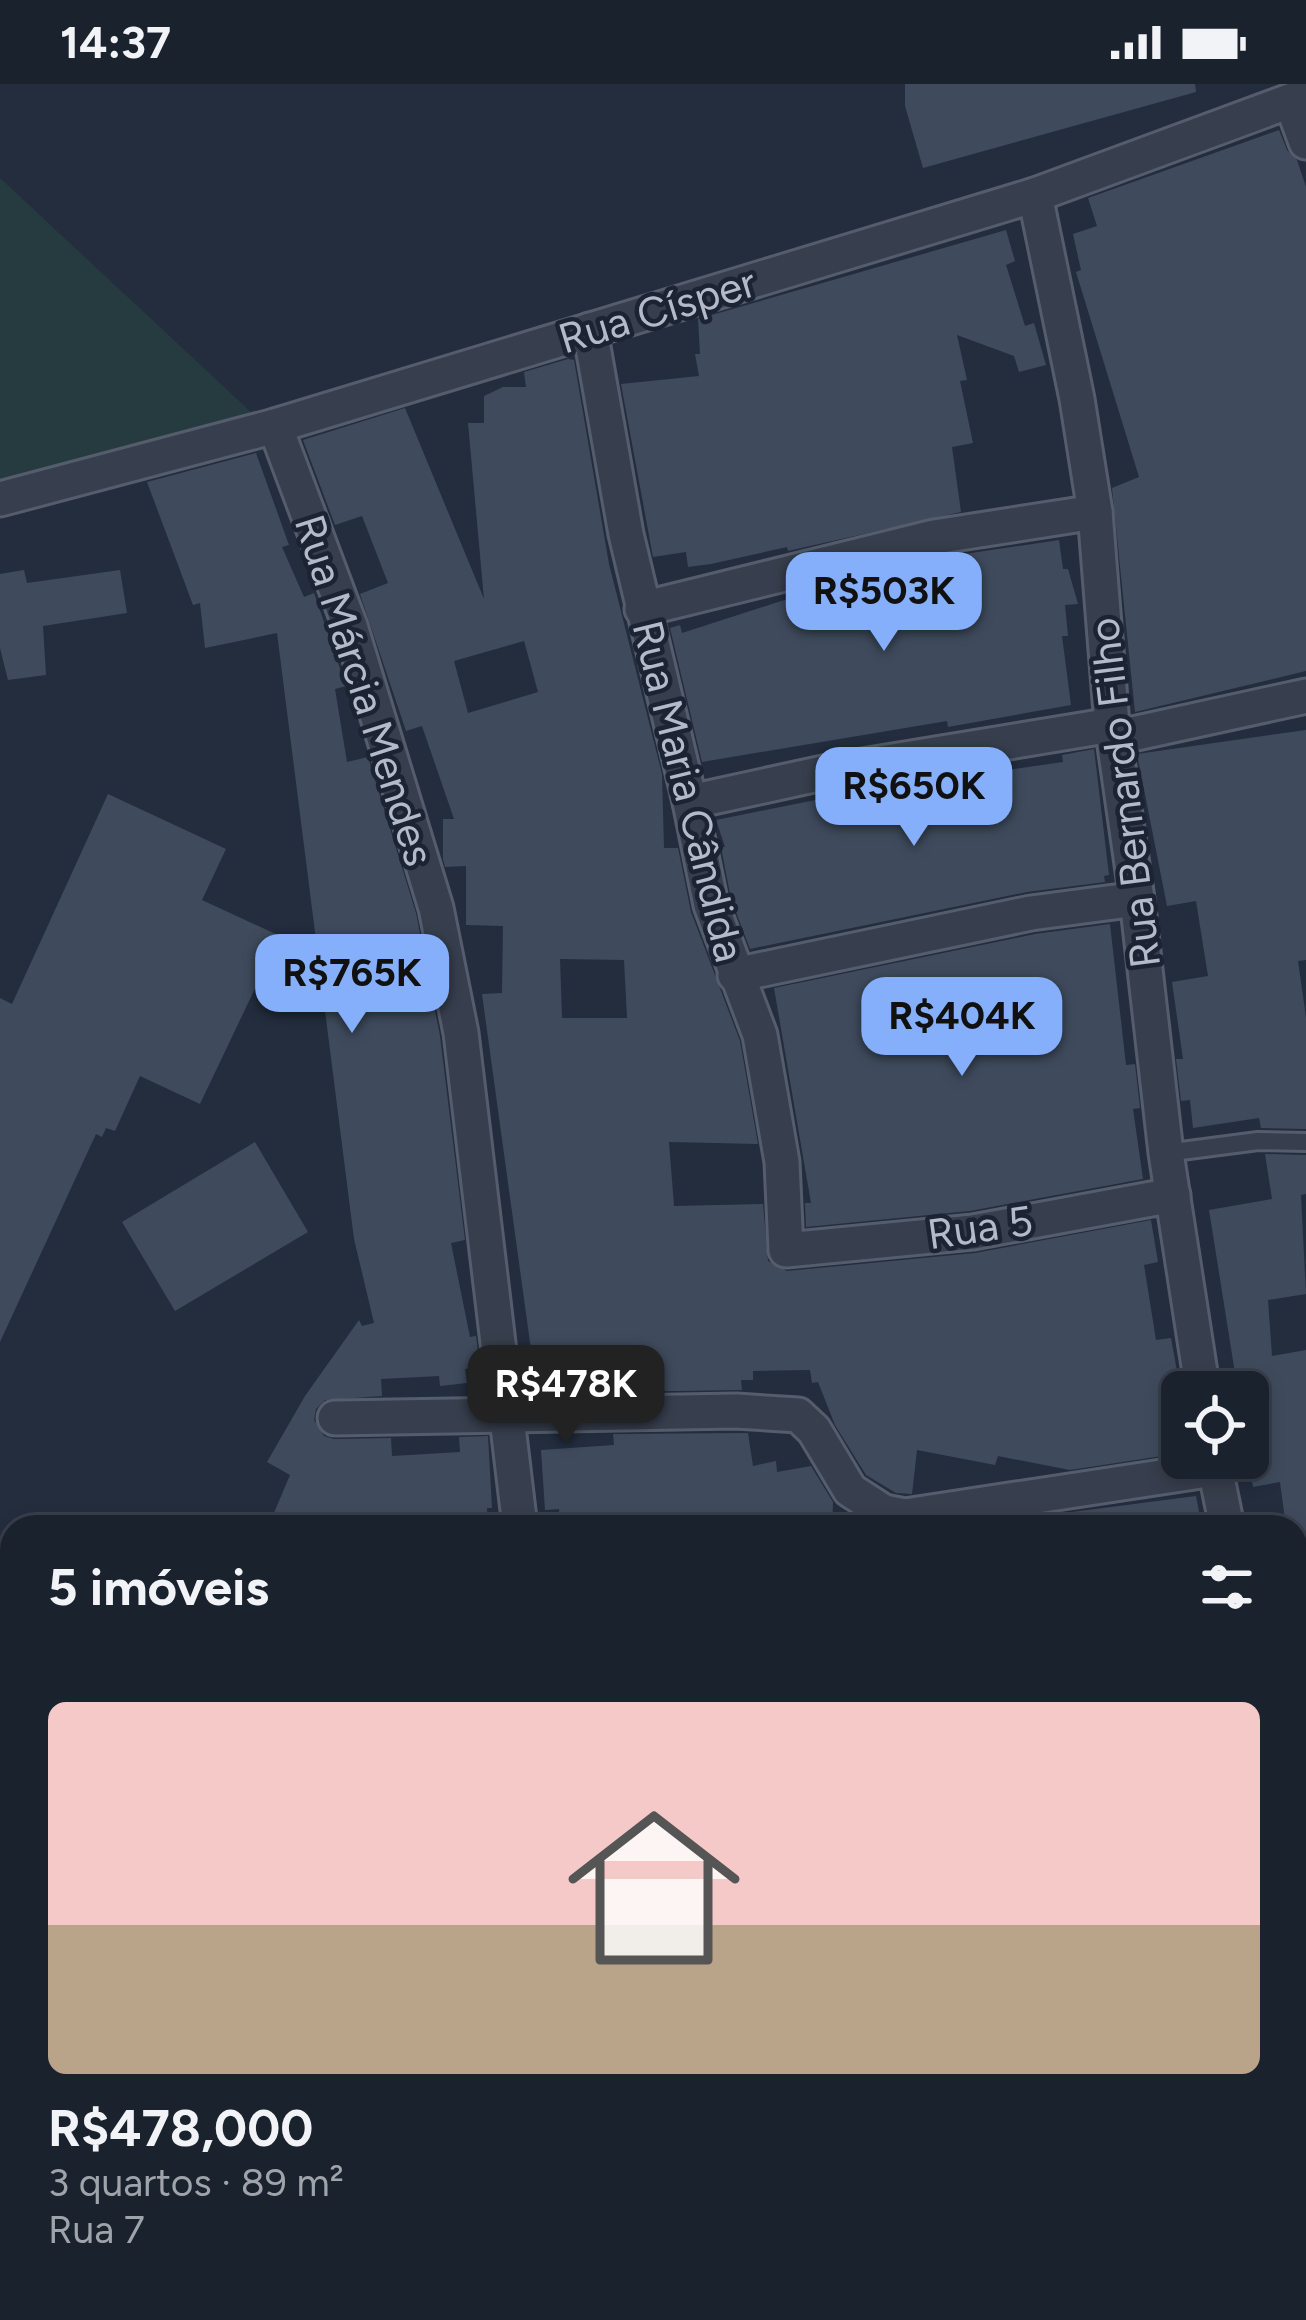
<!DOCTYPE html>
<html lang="pt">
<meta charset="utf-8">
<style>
:root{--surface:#1a222e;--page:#272f3a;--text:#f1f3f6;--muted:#9fa4aa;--line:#383f4a;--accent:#85affb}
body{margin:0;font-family:Figtree,sans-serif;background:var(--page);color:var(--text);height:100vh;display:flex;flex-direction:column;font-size:45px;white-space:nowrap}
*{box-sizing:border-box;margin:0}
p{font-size:39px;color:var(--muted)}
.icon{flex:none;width:66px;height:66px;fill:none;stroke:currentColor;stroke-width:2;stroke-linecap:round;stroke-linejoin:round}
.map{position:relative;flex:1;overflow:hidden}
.panel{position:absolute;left:0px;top:1431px;width:1308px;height:807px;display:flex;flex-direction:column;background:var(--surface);border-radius:36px 36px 0 0;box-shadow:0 6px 18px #0003,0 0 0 3px var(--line)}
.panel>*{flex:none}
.controls{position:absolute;left:1161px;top:1287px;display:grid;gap:24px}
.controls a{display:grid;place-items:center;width:108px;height:108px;border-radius:18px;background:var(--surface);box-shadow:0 6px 18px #0003,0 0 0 3px var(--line);font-size:60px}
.price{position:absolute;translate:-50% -102px;padding:0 27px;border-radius:24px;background:var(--accent);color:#111;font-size:39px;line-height:78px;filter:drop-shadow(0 3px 6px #0008)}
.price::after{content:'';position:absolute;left:50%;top:72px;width:36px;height:27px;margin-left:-18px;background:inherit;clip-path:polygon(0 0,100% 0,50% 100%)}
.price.selected{background:#222;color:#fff}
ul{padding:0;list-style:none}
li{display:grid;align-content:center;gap:24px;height:636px;padding:0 48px}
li+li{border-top:3px solid var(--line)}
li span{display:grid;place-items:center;height:372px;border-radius:18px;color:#555}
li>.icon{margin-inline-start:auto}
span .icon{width:216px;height:216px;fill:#fffc;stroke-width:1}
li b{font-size:51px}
h2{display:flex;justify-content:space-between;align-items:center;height:144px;padding:0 48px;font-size:51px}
.status{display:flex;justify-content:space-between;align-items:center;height:84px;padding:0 60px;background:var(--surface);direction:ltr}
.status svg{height:33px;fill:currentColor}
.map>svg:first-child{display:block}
</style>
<div class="status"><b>14:37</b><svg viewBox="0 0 49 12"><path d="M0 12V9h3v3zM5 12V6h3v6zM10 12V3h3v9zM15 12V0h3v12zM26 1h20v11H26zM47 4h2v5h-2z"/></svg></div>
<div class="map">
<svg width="1306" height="2236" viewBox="0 0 1306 2236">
<rect width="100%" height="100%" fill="#232d3e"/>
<polygon fill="#253b3f" points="0,94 252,329 0,400"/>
<g fill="#3f4b5d" fill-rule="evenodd">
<polygon points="905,0 1195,0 1196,8 923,84 905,22"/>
<polygon points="1279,46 1287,66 1297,76 1306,103 1306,587 1135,628 1112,404 1139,393 1076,188 1081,186 1073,150 1097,142 1088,114"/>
<polygon points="1006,146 1015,177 1006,181 1025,242 1034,239 1046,281 1019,288 1014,272 957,251 967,296 960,297 973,359 952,363 961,428 788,467 787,463 711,480 688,483 686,468 653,473 621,300 699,292 695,270 700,270 698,235"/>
<path d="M568 275 574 276 609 480 662 690 664 764H678L691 828 740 957 758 1060 669 1058 674 1122 763 1120 768 1177 787 1187 975 1169 1151 1136 1158 1178 1144 1181 1156 1256 1171 1254 1182 1315V1359L1175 1370 1070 1386 998 1372 995 1381 917 1366 912 1410 896 1409 866 1391 835 1341 818 1298 812 1299 810 1286 753 1287V1296H741L742 1306 611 1308 610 1303H598V1295L536 1302 482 910 502 909 503 842 466 841V782L445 783 443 775V735H454L422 642 406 647 360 510 388 499 362 432 335 441 303 356 405 324 484 515 468 339H484V312L503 303H526L524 288ZM524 557 538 608 468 629 454 577ZM560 875 624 876 627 934H562Z"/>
<polygon points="256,369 289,461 282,463 304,513 314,509 346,602 335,605 347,678 368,673 416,829 440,952 465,1156 451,1159 470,1253 476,1252 480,1282 465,1285 467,1299 440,1302 439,1292 381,1295 382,1312 325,1316 316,1325 314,1336 324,1352 334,1355 391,1354 392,1372 460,1368 459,1353 488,1352 492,1424 487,1424 488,1443 268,1443 290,1391 267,1378 305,1312 359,1236 362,1242 374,1239 354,1155 277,549 205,564 200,519 193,521 147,398"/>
<polygon points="1059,456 1063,485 1068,485 1078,520 1065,521 1068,552 1062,552 1071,621 948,643 947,637 702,678 670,544 680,541 682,549 797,512 796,509 938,474"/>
<polygon points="24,486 27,499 120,486 127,529 43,542 46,591 8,596 0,564 0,490"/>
<polygon points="1306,646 1306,876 1298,877 1306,933 1306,1045 1261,1044 1259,1034 1193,1044 1190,1016 1181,1017 1176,975 1183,975 1172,898 1208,892 1196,817 1167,822 1137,670"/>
<polygon points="1094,665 1109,791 1104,792 1105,798 1027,808 750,865 731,815 721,763 725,763 716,736 850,709 1063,678 1062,671"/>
<polygon points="108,710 226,765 202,816 280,852 200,1020 140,992 115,1047 106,1044 102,1053 96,1050 0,1258 0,914 12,920"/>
<polygon points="1110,840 1126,981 1135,980 1140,1024 1133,1025 1143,1095 970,1127 806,1143 805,1119 811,1119 774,904 1035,850"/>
<polygon points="255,1058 308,1148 175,1227 122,1138"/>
<polygon points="1265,1070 1306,1071 1306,1110 1301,1111 1306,1210 1268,1216 1272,1272 1306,1266 1306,1464 1296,1465 1296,1443 1286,1443 1280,1398 1253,1403 1248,1372 1248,1308 1238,1308 1209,1126 1272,1115"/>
<polygon points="748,1349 753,1382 776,1377 777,1388 811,1382 833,1418 832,1443 560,1443 559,1425 545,1426 541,1366 614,1361 613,1350"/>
<polygon points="1196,1412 1202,1443 1073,1443 1072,1428"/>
</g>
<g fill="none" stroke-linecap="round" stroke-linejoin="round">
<g stroke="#555d6c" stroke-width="22">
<g id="service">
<polyline points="1166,1069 1258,1057 1306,1058"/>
<polyline points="1296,1936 1306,1936"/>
</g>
</g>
<g stroke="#555d6c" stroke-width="39">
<g id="minor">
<polyline points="1291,17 1306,58"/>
<polyline points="1035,111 1077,315 1095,428 1112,641 1137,815 1166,1069 1203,1308"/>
<polyline points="590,246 626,450 690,718 711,821 760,951 782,1078 786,1166 973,1148 1173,1111"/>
<polyline points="275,342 350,542 436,824 461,949 520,1443"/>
<polyline points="0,415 275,342 1035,111 1306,11"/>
<polyline points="642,525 934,453 1095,428"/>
<polyline points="1114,654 1306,612"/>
<polyline points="690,718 832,687 1112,641"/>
<polyline points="735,891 1031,829 1137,815"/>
<polyline points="335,1334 736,1327 798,1331 814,1346 850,1406 884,1428 905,1432 1214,1385"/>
<polyline points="1213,1374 1227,1443"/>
<polyline points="0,1645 12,1645"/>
<polyline points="1296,1686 1306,1688"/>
<polyline points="0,2055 12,2054"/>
<polyline points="49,2226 50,2236"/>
<polyline points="1029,2226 1029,2236"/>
<polyline points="914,2236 977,2226"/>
</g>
</g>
<use href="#service" stroke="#373f4e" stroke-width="16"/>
<use href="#minor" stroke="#373f4e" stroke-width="33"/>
</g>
<g text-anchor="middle" stroke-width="9" stroke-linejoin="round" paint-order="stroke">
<g font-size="42" fill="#b3bac9" stroke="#1c2433">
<text transform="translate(657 226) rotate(-17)" y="15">Rua Císper</text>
<text transform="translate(365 606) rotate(72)" y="15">Rua Márcia Mendes</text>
<text transform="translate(689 707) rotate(76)" y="15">Rua Maria Cândida</text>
<text transform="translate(1124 709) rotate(-97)" y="15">Rua Bernardo Filho</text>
<text transform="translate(980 1143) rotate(-8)" y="15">Rua 5</text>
</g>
</g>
</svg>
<div class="controls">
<a><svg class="icon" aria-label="locate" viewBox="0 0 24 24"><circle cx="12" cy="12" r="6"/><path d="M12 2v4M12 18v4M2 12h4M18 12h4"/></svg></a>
</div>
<b class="price" style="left:884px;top:570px">R$503K</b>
<b class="price" style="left:914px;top:765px">R$650K</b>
<b class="price" style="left:352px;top:952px">R$765K</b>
<b class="price" style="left:962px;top:995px">R$404K</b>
<b class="price selected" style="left:566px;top:1363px">R$478K</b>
<section class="panel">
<h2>5 imóveis<svg class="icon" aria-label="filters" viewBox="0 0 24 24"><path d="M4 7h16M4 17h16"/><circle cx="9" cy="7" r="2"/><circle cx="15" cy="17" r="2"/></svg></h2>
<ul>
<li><span style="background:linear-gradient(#f6c9c9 60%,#b9a48a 0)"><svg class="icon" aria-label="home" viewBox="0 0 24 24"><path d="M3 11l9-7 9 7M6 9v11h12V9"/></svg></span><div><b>R$478,000</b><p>3 quartos · 89 m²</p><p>Rua 7</p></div></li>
</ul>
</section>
</div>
